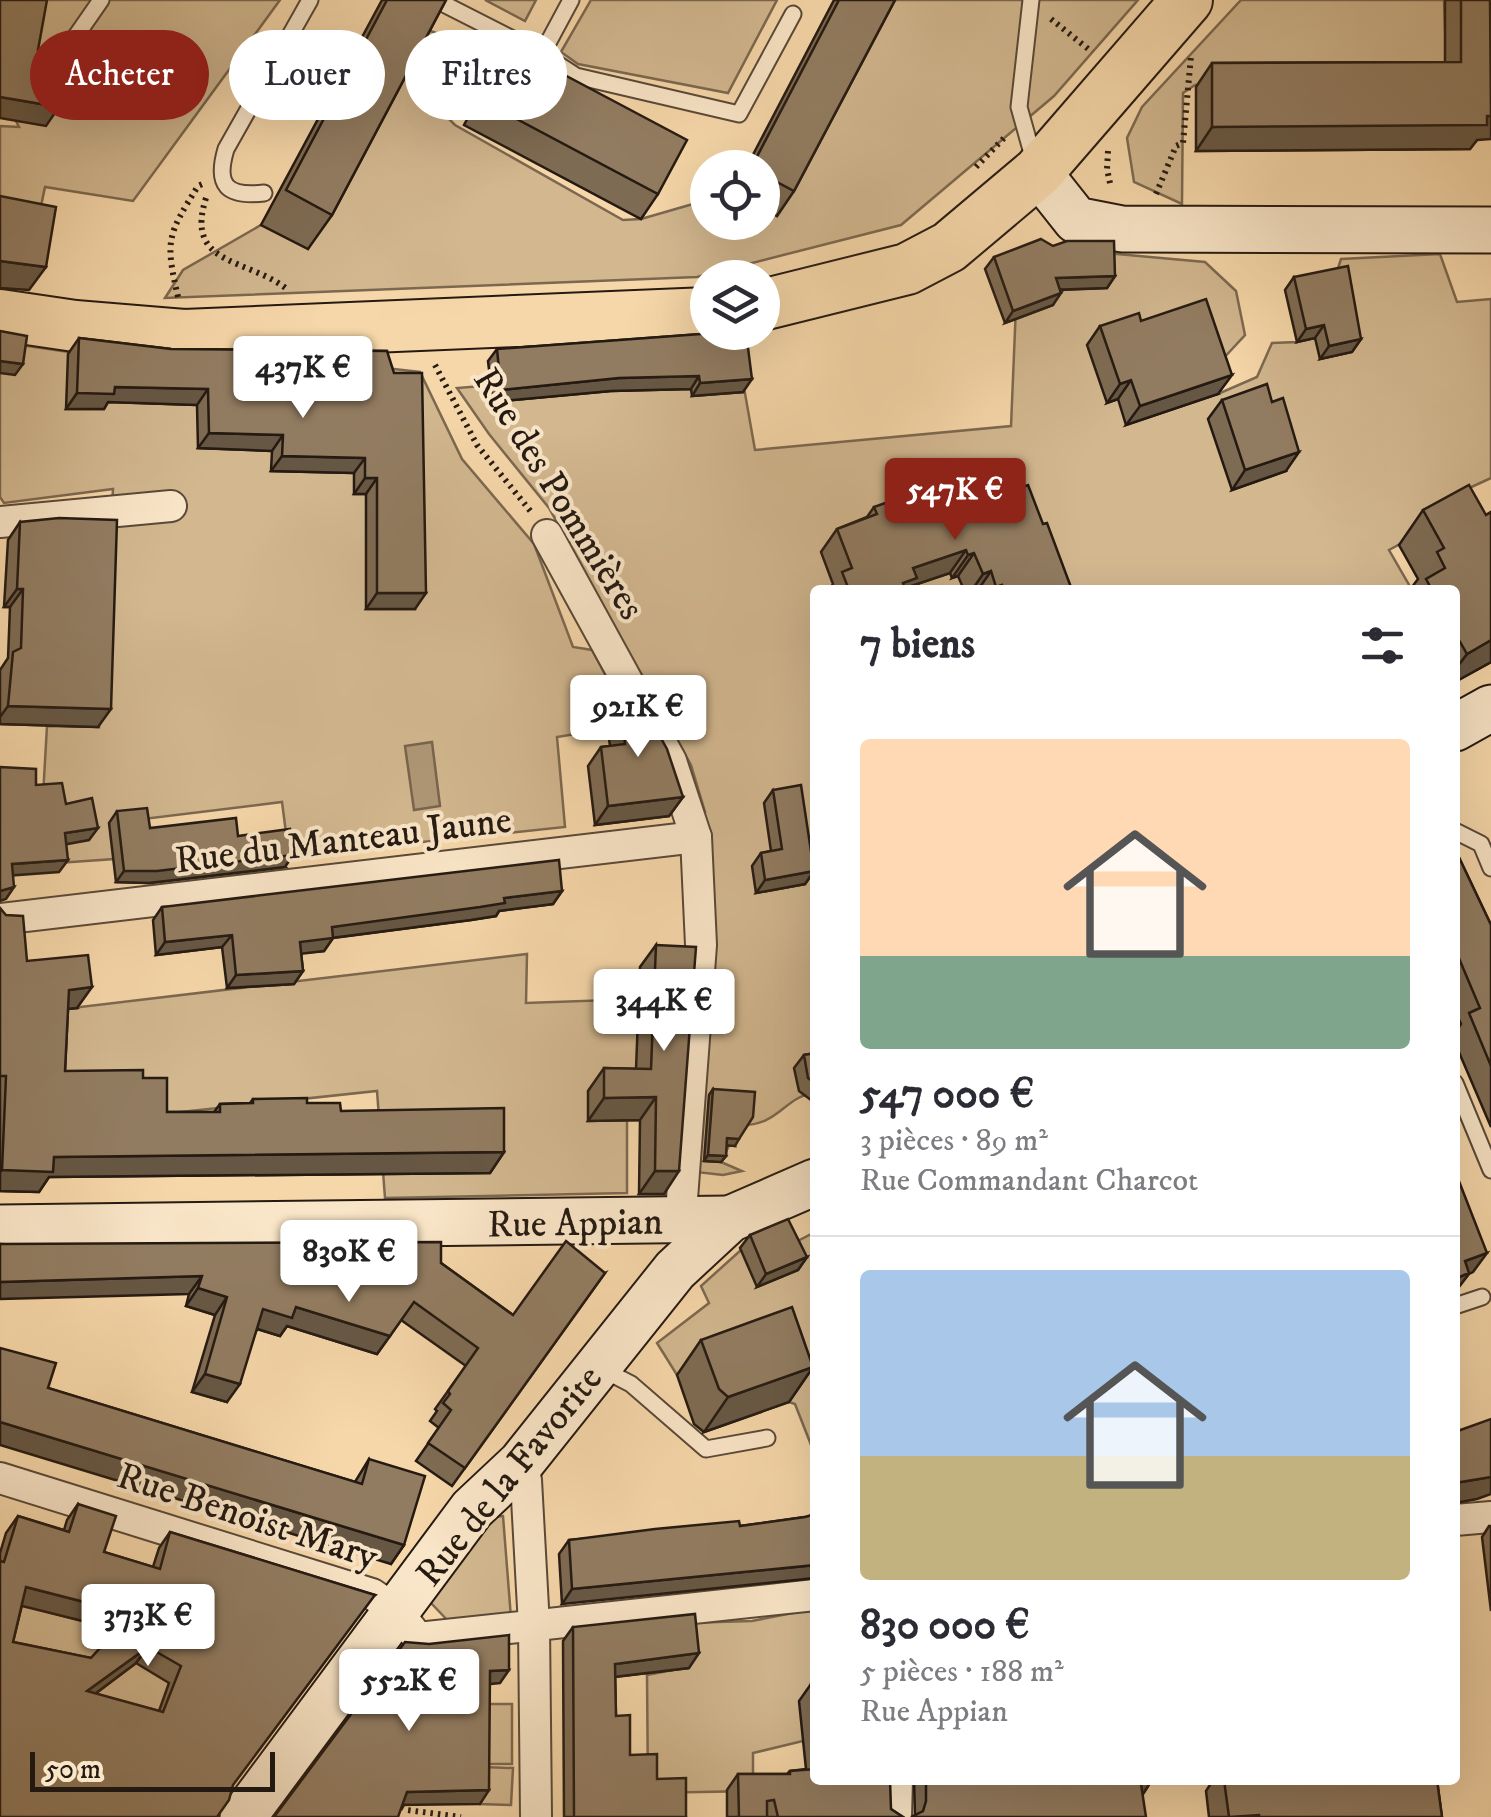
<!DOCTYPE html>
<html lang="fr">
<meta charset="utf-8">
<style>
:root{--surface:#fff;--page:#f7f7f7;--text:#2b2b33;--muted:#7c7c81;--line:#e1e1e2;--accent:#8f2418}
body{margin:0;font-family:"IM FELL DW Pica",serif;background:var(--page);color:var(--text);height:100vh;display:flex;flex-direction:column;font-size:38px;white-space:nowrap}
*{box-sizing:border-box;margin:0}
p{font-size:32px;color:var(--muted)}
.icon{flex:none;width:55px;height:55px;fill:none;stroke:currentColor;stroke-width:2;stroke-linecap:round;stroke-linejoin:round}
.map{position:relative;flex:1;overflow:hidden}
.drawer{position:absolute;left:810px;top:585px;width:650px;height:1200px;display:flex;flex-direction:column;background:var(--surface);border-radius:10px;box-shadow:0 10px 40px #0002}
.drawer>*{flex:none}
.banner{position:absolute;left:30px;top:30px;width:630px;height:90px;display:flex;gap:20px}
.buttons{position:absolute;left:690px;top:150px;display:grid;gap:20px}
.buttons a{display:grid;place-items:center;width:90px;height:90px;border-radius:50%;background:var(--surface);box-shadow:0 10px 40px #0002;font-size:50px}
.scale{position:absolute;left:30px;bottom:25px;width:245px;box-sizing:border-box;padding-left:10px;border:5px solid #251a12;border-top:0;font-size:28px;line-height:35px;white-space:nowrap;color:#251a12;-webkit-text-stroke:8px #f9e5c7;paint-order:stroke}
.price{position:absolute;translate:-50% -85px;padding:0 22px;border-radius:10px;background:#fff;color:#222;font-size:32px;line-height:65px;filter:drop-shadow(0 2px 5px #0008)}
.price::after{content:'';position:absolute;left:50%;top:60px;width:30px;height:22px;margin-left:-15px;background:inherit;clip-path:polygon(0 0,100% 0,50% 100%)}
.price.selected{background:var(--accent);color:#fff}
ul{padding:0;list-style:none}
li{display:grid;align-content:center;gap:20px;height:530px;padding:0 50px}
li+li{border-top:2px solid var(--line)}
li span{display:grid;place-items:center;height:310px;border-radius:10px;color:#555}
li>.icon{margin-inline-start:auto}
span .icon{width:180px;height:180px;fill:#fffc;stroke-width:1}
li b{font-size:42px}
h2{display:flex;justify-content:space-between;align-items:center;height:120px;padding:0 50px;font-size:42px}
.tag{padding:0 35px;border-radius:45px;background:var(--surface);box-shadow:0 10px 40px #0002;font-size:35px;line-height:90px}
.tag.selected{background:var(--accent);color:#fff}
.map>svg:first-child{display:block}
</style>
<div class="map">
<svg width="1491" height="1817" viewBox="0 0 1491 1817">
<rect width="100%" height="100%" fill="#f6d7a9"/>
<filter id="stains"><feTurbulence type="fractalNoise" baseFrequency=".002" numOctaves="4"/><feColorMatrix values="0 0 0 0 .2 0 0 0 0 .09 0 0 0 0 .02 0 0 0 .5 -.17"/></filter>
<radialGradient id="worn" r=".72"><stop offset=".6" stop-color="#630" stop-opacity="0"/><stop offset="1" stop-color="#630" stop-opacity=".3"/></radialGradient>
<g fill="#d2b78f" stroke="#7c6850" stroke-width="2.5">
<polygon points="37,0 280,0 133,201 45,187 36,230 0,223 0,126 19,127 16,121"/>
<polygon points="485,0 536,0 525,21"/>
<polygon points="591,0 777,0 728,93 578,64 561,52"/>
<polygon points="890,0 1138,0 1054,96 901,225 697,277 165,298 183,270 261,225 308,249 425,29 453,39 425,95 455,125 623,220 641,219 707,200 708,222 762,222 763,208 777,215"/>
<polygon points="1241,0 1444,0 1447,84 1195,85 1183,93 1182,204 1134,182 1127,138 1142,107"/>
<path d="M1106 253 1205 262 1236 291 1245 335 1221 361 1218 394 1257 377 1272 343 1297 342 1327 302 1341 259 1440 254 1457 302 1491 299V478L1443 500 1445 520 1389 550 1412 590H815V1093C784 1096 779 1127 739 1125L721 1162 742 1171 723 1175 696 1172 691 817 705 812 691 765 549 508 489 434 457 388 740 365 755 450 1011 426 1016 306Z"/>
<polygon points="0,342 145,363 376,367 420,372 462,459 534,544 573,647 592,650 621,704 603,709 606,729 557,737 565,827 289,856 282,802 110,823 114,859 58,863 43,796 47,726 99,727 113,489 4,503 0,497"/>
<polygon points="527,954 526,1003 639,999 641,1068 627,1113 627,1193 385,1198 377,1091 152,1115 59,1095 63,1009"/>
<polygon points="815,1232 815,1455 795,1404 789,1402 767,1343 677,1375 657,1343 709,1303 701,1286 741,1250 788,1246"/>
<polygon points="503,1516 511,1618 452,1625 430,1602 493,1517"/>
<polygon points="149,1582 201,1739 2,1658 15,1602"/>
<polygon points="813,1609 815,1699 803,1741 753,1753 753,1791 648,1793 647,1675 689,1667 685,1623 752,1621"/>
<rect x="480" y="1704" width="32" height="60"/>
<polygon points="482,1767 513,1768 511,1805 480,1804"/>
</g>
<polygon fill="#af9776" stroke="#78654e" stroke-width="2.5" points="432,742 440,806 414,810 405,746"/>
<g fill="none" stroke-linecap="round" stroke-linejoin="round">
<g stroke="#594938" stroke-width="19">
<g id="lane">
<polyline points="436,0 542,54 576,76 739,114 793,14"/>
<polyline points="1031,0 1019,107 1035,164"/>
<polyline points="542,54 571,0"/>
<polyline points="67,78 67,49 101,0"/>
<path d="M264 193C227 197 215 186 226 149L310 0"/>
<polyline points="1455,831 1481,844 1491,868"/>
<polyline points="1455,1083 1491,1170"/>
<polyline points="1455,1306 1482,1297"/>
<polyline points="600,1368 631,1384 706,1449 767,1438"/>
</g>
</g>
<g stroke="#594938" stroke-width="34">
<g id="street">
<polyline points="0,522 171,506"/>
<polyline points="547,535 671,761 696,837 701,945 682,1199 688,1238"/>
<polyline points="0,919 696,837"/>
<polyline points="521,1463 526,1480 534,1626 536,1817"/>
<polyline points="0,1478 372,1594 397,1611 418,1638 815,1595"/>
<polyline points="1455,1520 1491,1517"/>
<polyline points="896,1817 897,1780"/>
</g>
</g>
<g stroke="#251a12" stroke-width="49">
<g id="secondary">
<polyline points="1038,172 1076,220 1122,229 1491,230"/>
<polyline points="1455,728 1491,708"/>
<polyline points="0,1228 730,1219"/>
<polyline points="243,1817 472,1509 521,1463 675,1270 730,1219 815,1182"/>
</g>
</g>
<g stroke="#251a12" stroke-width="54">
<g id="primary">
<polyline points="762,305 907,269 949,247 1038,172 1187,0"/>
<polyline points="0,315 75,326 184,335 708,313"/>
</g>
</g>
<g stroke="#251a12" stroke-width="6" stroke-dasharray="2.5 5" stroke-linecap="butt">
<polyline points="1051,19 1092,52"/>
<polyline points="1108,151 1107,169 1111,188"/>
<polyline points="976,167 1005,137"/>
<polyline points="1156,194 1176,146 1183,143 1191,56"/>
<path d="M206 198C184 266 247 258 287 289"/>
<path d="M178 297C165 240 167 236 198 186L205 183"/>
<polyline points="435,365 477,445 532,513"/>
<polyline points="395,1803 407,1810 461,1817"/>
</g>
<use href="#lane" stroke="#f9e5c7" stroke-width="15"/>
<use href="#street" stroke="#f9e5c7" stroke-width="30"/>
<use href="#secondary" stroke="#f9e5c7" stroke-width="45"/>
<use href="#primary" stroke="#f6d7a9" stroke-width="50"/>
</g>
<g fill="#7e6b53" stroke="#251a12" stroke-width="2.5" fill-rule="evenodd">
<polygon points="382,0 446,0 332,215 308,249 261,225"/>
<polygon points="834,0 895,0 794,191 777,216 762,208 762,168 746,168"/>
<polygon points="1445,0 1490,0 1477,140 1470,149 1196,151 1196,87 1212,63 1445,62"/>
<polygon points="510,46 658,194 641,219 464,125 493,71"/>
<polygon points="994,257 1115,276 1107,288 1060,290 1053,305 1005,323 985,269"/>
<polygon points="1294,277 1361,339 1352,352 1320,359 1315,338 1297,342 1285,290"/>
<polygon points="1100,326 1218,394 1126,425 1118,399 1107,403 1087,345"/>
<polygon points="728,332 743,392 692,396 691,389 611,391 493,402 488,361 497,349"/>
<polygon points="79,338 171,349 387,351 415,609 366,609 366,494 354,494 354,473 271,471 272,451 198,448 197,405 108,402 104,409 66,409 68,354"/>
<polygon points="1222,400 1286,471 1232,490 1208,419"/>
<polygon points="987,500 1043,524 1072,590 964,590 958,576 952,578 950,573 911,586 908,590 829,590 833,584 821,552 837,529 867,517 874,507 906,510 917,515"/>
<polygon points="1423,510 1486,515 1491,512 1491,662 1455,682 1455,590 1414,590 1412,587 1418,579 1399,545"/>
<polygon points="20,522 98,727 0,724 0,670 8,658 10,607 4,607 8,540"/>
<polygon points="619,691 683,797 669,816 595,825 588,766 601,747 610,746 605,710"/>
<polygon points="773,790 814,871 805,884 756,893 752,866 761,853 771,851 764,803"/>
<polygon points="117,811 150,828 238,836 285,867 149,883 116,882 109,823"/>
<polygon points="1455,849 1491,925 1491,1127 1455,1043 1455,1033 1461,1024 1455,1011"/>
<polygon points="562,891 553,904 499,911 496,916 471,920 333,938 324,951 301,953 303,971 294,984 227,988 222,947 156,955 153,920 162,907"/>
<polygon points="0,908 27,961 77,1008 68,1009 65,1071 143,1078 167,1112 214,1112 220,1104 250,1103 253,1099 307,1103 504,1152 490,1173 49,1177 39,1192 0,1191"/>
<polygon points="656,945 664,1194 639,1194 640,1120 588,1121 588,1091 604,1068 636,1069 640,967"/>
<polygon points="815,1053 815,1103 799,1091 794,1068 804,1055"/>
<polygon points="713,1089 735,1146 726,1145 726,1156 721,1162 704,1161 709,1095"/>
<polygon points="750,1235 807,1257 798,1270 757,1287 740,1248"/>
<polygon points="0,1244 441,1263 513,1315 605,1273 452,1486 416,1461 439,1428 430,1421 437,1411 435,1409 466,1366 401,1320 377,1354 287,1326 280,1336 257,1329 227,1402 192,1392 215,1315 186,1306 189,1294"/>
<polygon points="701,1340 813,1367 789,1402 704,1432 694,1424 677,1375"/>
<polygon points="48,1388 355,1482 369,1459 404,1545 391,1564"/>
<path d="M78 1504 104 1552 153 1567 159 1548 170 1532 375 1595 0 1817V1553L6 1533 18 1516 64 1530 67 1520ZM22 1605 117 1630 91 1658 13 1642ZM136 1663 169 1683 159 1711 95 1694Z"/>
<polygon points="805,1517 562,1604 559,1554 569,1540 740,1526"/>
<polygon points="1489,1526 1491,1526 1491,1611 1482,1537"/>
<polygon points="573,1627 689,1668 615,1677 616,1716 630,1755 657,1779 686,1817 564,1817 563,1641"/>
<polygon points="811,1684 815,1684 815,1780 891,1809 903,1817 727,1817 727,1790 738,1774 787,1774 790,1771 806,1769 799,1701"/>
<polygon points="914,1780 1150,1780 1150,1783 1143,1794 915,1815"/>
<polygon points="1213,1780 1437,1780 1442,1817 1209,1817 1206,1791"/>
</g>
<g fill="#665744" stroke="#251a12" stroke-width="2.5">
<polygon points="0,97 59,107 46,126 0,118"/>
<polygon points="1487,116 1491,116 1491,139 1477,140 1470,149 1196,151 1212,127"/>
<polygon points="0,261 46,267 29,290 0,288"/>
<polygon points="1115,276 1107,288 1047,290 1056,278"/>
<polygon points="1061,293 1053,305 1005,323 1013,311"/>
<polygon points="1324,325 1315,338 1297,342 1306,329"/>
<polygon points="1361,339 1352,352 1320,359 1329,346"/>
<polygon points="0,361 23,364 15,375 0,373"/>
<polygon points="1232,375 1218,394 1126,425 1140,406"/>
<polygon points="699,376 691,389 611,391 493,402 501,390 619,378"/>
<polygon points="752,379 743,392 692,396 700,383"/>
<polygon points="1131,380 1118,399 1107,403 1120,384"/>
<polygon points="115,387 208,389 197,405 108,402 104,409 66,409 77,393"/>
<polygon points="209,433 283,435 272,451 198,448"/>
<polygon points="1299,452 1286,471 1232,490 1245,470"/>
<polygon points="282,456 365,458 354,473 271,471"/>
<polygon points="365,478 377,478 366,494 354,494"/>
<polygon points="966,550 950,573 911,586 908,590 897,590 913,568"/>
<polygon points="974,553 958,576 952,578 968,555"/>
<polygon points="991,571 978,590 972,590 983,574"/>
<polygon points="17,589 23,589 10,607 4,607"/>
<polygon points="377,593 426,593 415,609 366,609"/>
<polygon points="1491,640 1491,662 1455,682 1455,670 1467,654"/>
<polygon points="8,706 111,709 98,727 0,724 0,717"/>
<polygon points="683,797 669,816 595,825 608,806"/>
<polygon points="98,828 89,840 57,846 65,833"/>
<polygon points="293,855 285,867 149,883 116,882 124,871"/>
<polygon points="68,860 59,872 4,876 12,864"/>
<polygon points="814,871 805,884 756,893 765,880"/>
<polygon points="14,887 6,899 0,901 0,891"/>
<polygon points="562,891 553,904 499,911 496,916 471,920 331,938 333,938 324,951 291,955 300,942 332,927 504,898"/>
<polygon points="232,935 222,947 156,955 165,942"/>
<polygon points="303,971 294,984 227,988 236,975"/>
<polygon points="92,987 77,1008 54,1010 69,990"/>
<polygon points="656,1097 640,1120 588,1121 604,1098"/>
<polygon points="727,1138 739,1139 735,1146 722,1145"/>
<polygon points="504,1152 490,1173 49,1177 39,1192 0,1191 0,1172 2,1170 54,1157"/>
<polygon points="708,1155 726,1156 721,1162 704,1161"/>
<polygon points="655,1171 679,1171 664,1194 639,1194"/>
<polygon points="1487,1253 1473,1272 1469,1274 1455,1292 1455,1279 1465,1261"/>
<polygon points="807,1257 798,1270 757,1287 766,1274"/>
<polygon points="202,1276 189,1294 0,1299 0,1282"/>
<polygon points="198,1288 227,1297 215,1315 186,1306"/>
<polygon points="296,1307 390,1336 377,1354 287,1326 280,1336 251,1327 263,1309"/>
<polygon points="813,1367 789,1402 704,1432 728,1397"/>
<polygon points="205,1374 240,1384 227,1402 192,1392"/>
<polygon points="0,1422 404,1545 391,1564 0,1445"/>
<polygon points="1491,1477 1491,1494 1477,1499 1455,1503 1455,1483"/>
<polygon points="815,1565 815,1578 562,1604 572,1589"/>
<polygon points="26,1587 131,1614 119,1630 14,1604"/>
<polygon points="148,1647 136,1663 76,1708 87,1691"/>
<polygon points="699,1653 689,1668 605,1678 615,1664"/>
<polygon points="509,1670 500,1683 481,1685 490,1671"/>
<polygon points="1150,1783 1139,1800 1141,1784"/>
<polygon points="489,1790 480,1804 397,1805 407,1792"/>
</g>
<g fill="#927c61" stroke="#251a12" stroke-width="2.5" fill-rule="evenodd">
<polygon points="0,0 47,0 38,50 68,55 59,107 0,97"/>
<polygon points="387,0 446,0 332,215 286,190"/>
<polygon points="839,0 895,0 794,191 762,174 762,168 751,168"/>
<polygon points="1461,0 1490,0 1491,116 1487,116 1487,125 1212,127 1212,63 1461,62"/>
<polygon points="510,46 687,140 658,194 481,100"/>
<polygon points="0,196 56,207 46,267 0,261"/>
<polygon points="1041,239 1053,246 1067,241 1114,241 1115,276 1056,278 1061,293 1013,311 994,257"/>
<polygon points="1348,266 1361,339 1329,346 1324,325 1306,329 1294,277"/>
<polygon points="1206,299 1232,375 1140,406 1131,380 1120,384 1100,326 1139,313 1141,321"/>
<polygon points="0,331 27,336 23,364 0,361"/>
<polygon points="728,332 746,332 752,379 700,383 699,376 619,378 501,390 497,349"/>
<polygon points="79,338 171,349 387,351 394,373 422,373 426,593 377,593 377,478 365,478 365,458 282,456 283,435 209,433 208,389 115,387 114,394 77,393"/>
<polygon points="1267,384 1272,402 1283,398 1299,452 1245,470 1222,400"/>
<polygon points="1028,485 1043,524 1047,523 1072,590 1003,590 1002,585 996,587 991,571 983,574 974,553 968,555 966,550 913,568 917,578 903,583 905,589 901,590 849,590 842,572 852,568 837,529 877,514 874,507 902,497 906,510 914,507 917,515 984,489 987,500"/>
<polygon points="1469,485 1486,515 1491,512 1491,640 1467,654 1455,633 1455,590 1432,590 1426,579 1445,568 1437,552 1444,548 1423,510"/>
<polygon points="59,518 117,520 111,709 8,706 13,652 21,648 23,589 17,589 20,522"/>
<polygon points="634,690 667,749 683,797 608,806 601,747 625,744 619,691"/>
<polygon points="0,767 36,769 36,785 62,783 66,804 92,798 98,828 65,833 68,860 12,864 14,887 0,891"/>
<polygon points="801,785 814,871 765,880 761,853 782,849 773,790"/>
<polygon points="147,808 150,828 236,818 238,836 290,829 293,855 157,871 124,871 117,811"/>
<polygon points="1455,849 1491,925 1491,1066 1469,1013 1480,1008 1455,949"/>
<polygon points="559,860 562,891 504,898 505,903 480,907 332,927 333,938 300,942 303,971 236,975 232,935 165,942 162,907"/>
<polygon points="0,908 6,915 23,916 27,961 88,955 92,987 69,990 65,1071 143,1070 143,1078 167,1078 167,1112 220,1112 220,1104 253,1103 253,1099 307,1098 307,1103 340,1103 341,1111 504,1108 504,1152 54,1157 53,1172 2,1170 6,1076 0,1076"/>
<polygon points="656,945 696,947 679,1171 655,1171 656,1097 604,1098 604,1068 651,1069"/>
<polygon points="815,1053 815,1083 808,1078 804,1055"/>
<polygon points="713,1089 755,1092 753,1117 739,1139 727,1138 726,1156 708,1155"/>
<polygon points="1455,1171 1487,1253 1465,1261 1469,1273 1455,1279"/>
<polygon points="788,1219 807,1257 766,1274 750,1235"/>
<polygon points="566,1241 605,1273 465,1468 428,1443 451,1410 443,1403 450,1394 448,1391 478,1348 414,1302 390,1336 296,1307 292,1318 263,1309 240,1384 205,1374 227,1297 198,1288 202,1276 0,1282 0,1244 441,1242 441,1263 513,1315"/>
<polygon points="792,1307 813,1367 728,1397 719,1389 701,1340"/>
<polygon points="0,1348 56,1363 48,1388 362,1484 369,1459 425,1476 404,1545 0,1422"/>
<polygon points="1491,1419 1491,1477 1455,1483 1455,1432"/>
<path d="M78 1504 116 1516 104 1552 160 1569 170 1532 375 1595 233 1785 229 1800 217 1817H0V1561L4 1562 18 1516 69 1532ZM26 1587 131 1614 91 1658 13 1642ZM148 1647 181 1666 163 1712 87 1691Z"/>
<polygon points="815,1514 815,1565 572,1589 569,1540 655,1529 739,1521 740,1526 805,1517"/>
<polygon points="695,1614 699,1653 615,1664 616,1716 630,1715 630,1755 657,1754 657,1779 686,1778 686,1817 574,1817 573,1627"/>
<polygon points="509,1635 509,1670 490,1671 489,1790 407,1792 398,1817 274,1817 405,1642 429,1644"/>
<polygon points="811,1684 815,1684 815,1728"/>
<polygon points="815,1769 815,1780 890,1780 891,1809 903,1817 778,1817 774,1800 767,1801 767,1817 739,1817 738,1774 790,1774 790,1771"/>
<polygon points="926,1780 1150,1780 1150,1783 1141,1784 1146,1817 911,1817 923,1811 926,1801"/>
<polygon points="1224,1780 1437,1780 1442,1817 1259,1817 1259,1815 1229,1817"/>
</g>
<g text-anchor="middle" stroke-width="8" stroke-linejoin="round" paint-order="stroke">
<g font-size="38" fill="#251a12" stroke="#f9e5c7">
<text transform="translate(560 493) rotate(58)" y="13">Rue des Pommières</text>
<text transform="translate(343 839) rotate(-7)" y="13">Rue du Manteau Jaune</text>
<text transform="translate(575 1222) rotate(-1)" y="13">Rue Appian</text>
<text transform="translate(508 1475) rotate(-51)" y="13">Rue de la Favorite</text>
<text transform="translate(248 1515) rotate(18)" y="13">Rue Benoist Mary</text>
</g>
</g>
<rect width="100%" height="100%" filter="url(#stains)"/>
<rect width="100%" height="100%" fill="url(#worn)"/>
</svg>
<div class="buttons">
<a><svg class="icon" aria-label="locate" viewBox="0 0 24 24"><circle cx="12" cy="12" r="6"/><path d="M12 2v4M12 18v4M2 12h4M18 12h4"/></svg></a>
<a><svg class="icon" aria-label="layers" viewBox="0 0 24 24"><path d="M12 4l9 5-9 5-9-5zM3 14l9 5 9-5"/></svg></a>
</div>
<div class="scale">50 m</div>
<b class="price" style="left:303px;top:421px">437K €</b>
<b class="price selected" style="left:955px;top:543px">547K €</b>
<b class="price" style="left:638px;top:760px">921K €</b>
<b class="price" style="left:664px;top:1054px">344K €</b>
<b class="price" style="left:349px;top:1305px">830K €</b>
<b class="price" style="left:148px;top:1669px">373K €</b>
<b class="price" style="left:409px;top:1734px">552K €</b>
<div class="banner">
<a class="tag selected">Acheter</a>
<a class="tag">Louer</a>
<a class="tag">Filtres</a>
</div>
<section class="drawer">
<h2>7 biens<svg class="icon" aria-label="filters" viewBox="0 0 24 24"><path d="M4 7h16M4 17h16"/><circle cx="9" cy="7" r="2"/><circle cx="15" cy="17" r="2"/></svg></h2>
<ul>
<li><span style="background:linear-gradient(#ffd9b3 70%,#7fa58c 0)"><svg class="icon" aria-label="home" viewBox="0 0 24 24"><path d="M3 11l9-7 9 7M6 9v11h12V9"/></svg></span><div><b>547 000 €</b><p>3 pièces · 89 m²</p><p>Rue Commandant Charcot</p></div></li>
<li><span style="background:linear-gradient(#a9c7e8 60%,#c2b280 0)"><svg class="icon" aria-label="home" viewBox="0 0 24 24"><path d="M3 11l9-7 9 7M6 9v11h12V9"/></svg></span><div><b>830 000 €</b><p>5 pièces · 188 m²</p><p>Rue Appian</p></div></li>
</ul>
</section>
</div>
